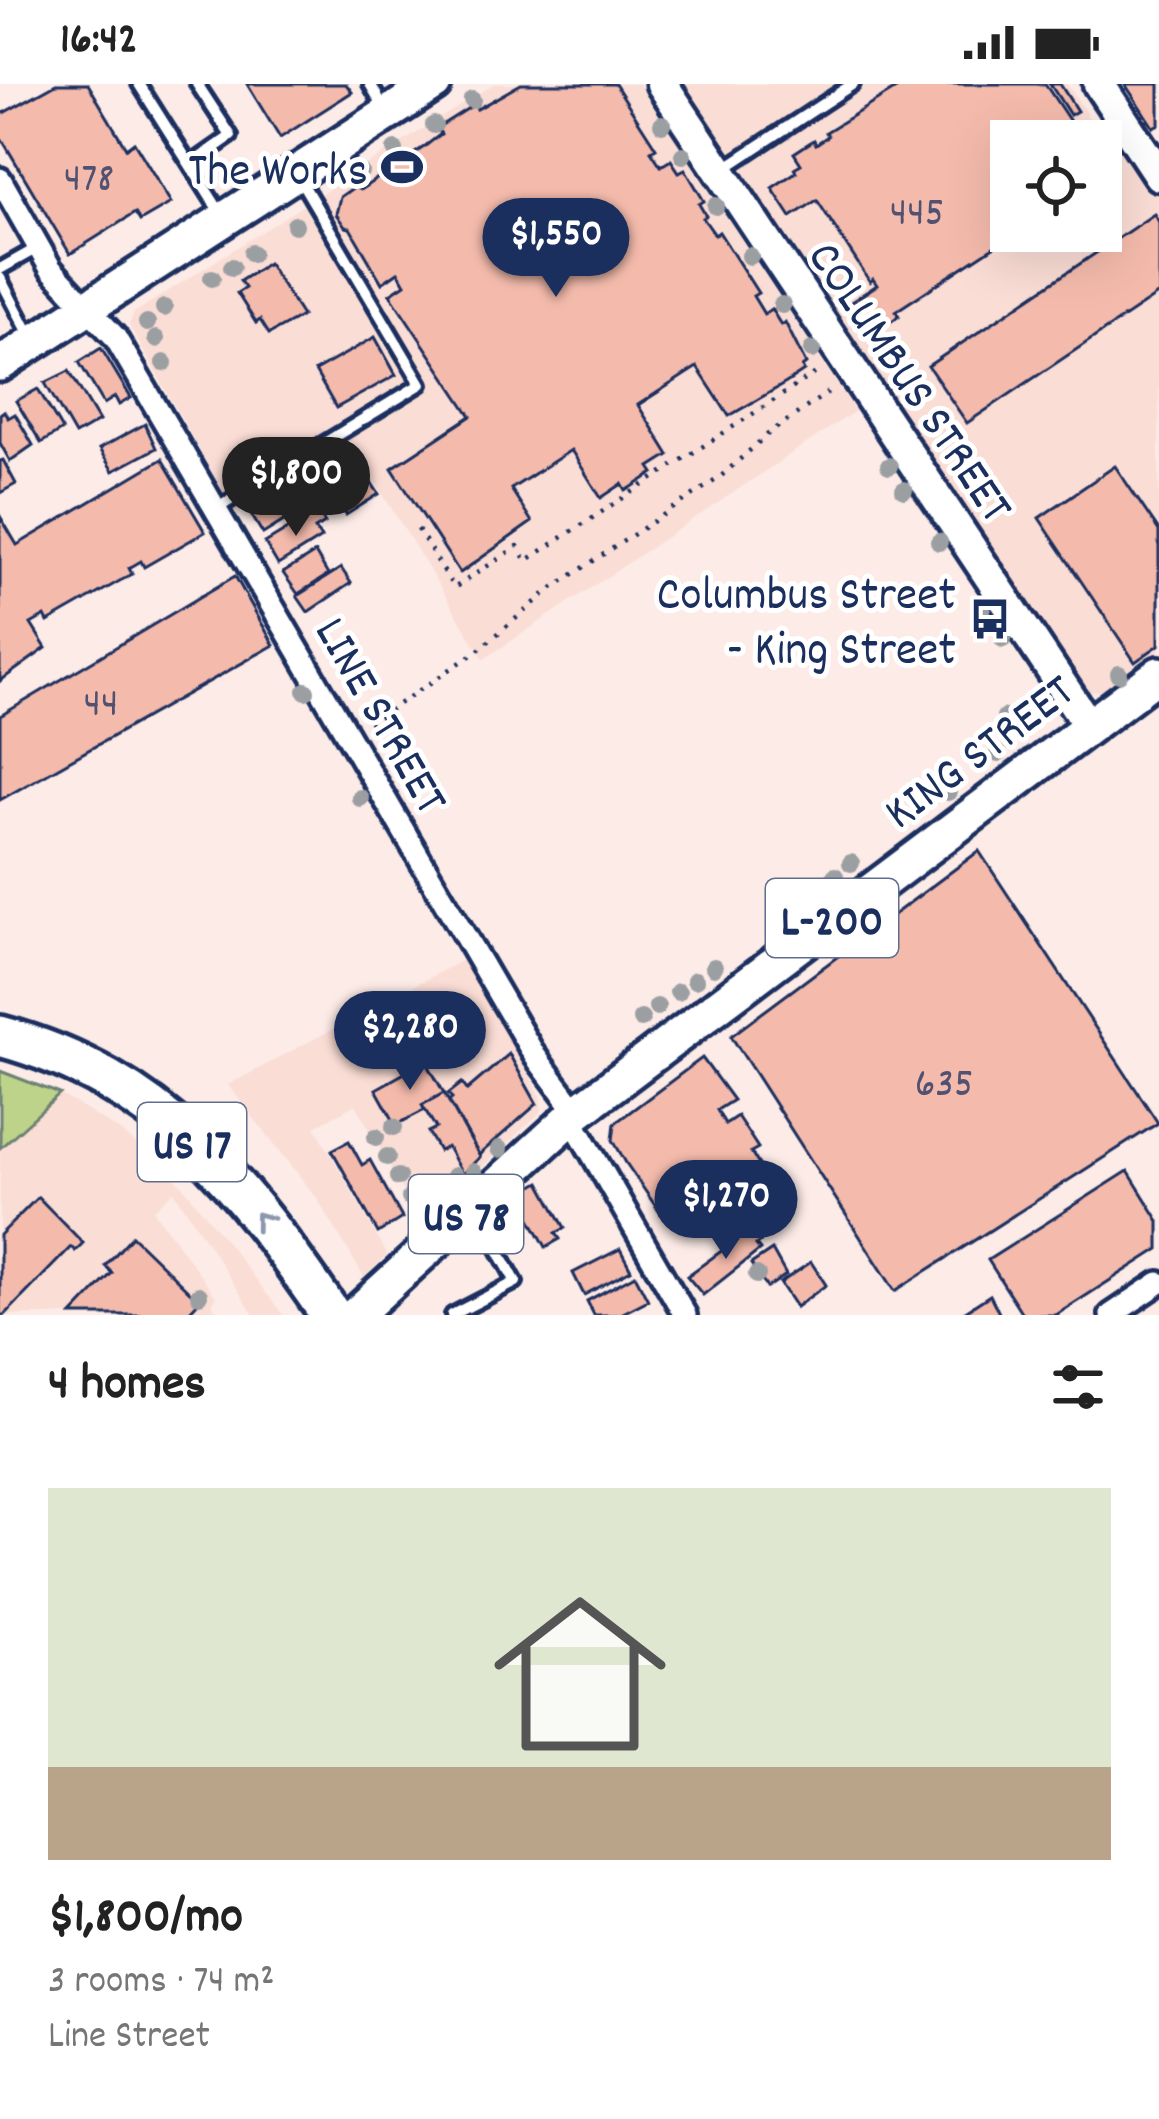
<!DOCTYPE html>
<meta charset="utf-8">
<style>
:root{--surface:#fff;--page:#f2f2f2;--text:#222;--muted:#767676;--line:#e0e0e0;--accent:#1b2f5e}
body{margin:0;font-family:Dekko,sans-serif;background:var(--page);color:var(--text);height:100vh;display:flex;flex-direction:column;font-size:45px;white-space:nowrap}
*{box-sizing:border-box;margin:0}
p{font-size:39px;color:var(--muted)}
.icon{flex:none;width:66px;height:66px;fill:none;stroke:currentColor;stroke-width:2;stroke-linecap:round;stroke-linejoin:round}
.map{position:relative;height:1231px;overflow:hidden}
.drawer{display:flex;flex-direction:column;background:var(--surface);flex:1}
.drawer>*{flex:none}
.tools{position:absolute;left:990px;top:36px;display:grid;gap:24px}
.tools a{display:grid;place-items:center;width:132px;height:132px;border-radius:0px;background:var(--surface);box-shadow:0 12px 48px #0002;font-size:60px}
.price{position:absolute;translate:-50% -102px;padding:0 27px;border-radius:42px;background:var(--accent);color:#fff;font-size:39px;line-height:78px;filter:drop-shadow(0 3px 6px #0008)}
.price::after{content:'';position:absolute;left:50%;top:72px;width:36px;height:27px;margin-left:-18px;background:inherit;clip-path:polygon(0 0,100% 0,50% 100%)}
.price.on{background:#222;color:#fff}
ul{padding:0;list-style:none}
li{display:grid;align-content:center;gap:24px;height:636px;padding:0 48px}
li+li{border-top:3px solid var(--line)}
li span{display:grid;place-items:center;height:372px;border-radius:0px;color:#555}
li>.icon{margin-inline-start:auto}
span .icon{width:216px;height:216px;fill:#fffc;stroke-width:1}
li b{font-size:51px}
h2{display:flex;justify-content:space-between;align-items:center;height:144px;padding:0 48px;font-size:51px}
.status{display:flex;justify-content:space-between;align-items:center;height:84px;padding:0 60px;background:var(--surface);direction:ltr}
.status svg{height:33px;fill:currentColor}
.map>svg:first-child{display:block}
</style>
<div class="status"><b>16:42</b><svg viewBox="0 0 49 12"><path d="M0 12V9h3v3zM5 12V6h3v6zM10 12V3h3v9zM15 12V0h3v12zM26 1h20v11H26zM47 4h2v5h-2z"/></svg></div>
<div class="map">
<svg width="1159" height="1231" viewBox="0 0 1159 1231">
<rect width="100%" height="100%" fill="#fcebe6"/>
<filter id="ink" filterUnits="userSpaceOnUse"><feTurbulence type="fractalNoise" baseFrequency=".00833" numOctaves="2"/><feDisplacementMap in="SourceGraphic" scale="24" xChannelSelector="R" yChannelSelector="G"/><feConvolveMatrix kernelMatrix="1 2 1 2 8 2 1 2 1" color-interpolation-filters="sRGB"/></filter>
<g filter="url(#ink)">
<g fill="#faddd5" fill-rule="evenodd">
<polygon points="494,0 639,0 855,327 484,575 351,358 235,429 129,241 134,229"/>
<path d="M680 0H1067L1096 45 1122 58 1159 113V568L1107 606 1089 608 1081 602ZM1011 57H1101V147H1011Z"/>
<polygon points="463,876 540,1010 542,1027 421,1140 356,1020 315,1042 387,1171 364,1193 317,1114 228,1001"/>
<polygon points="60,1010 123,1049 183,1102 283,1231 254,1231 174,1107 153,1126 216,1213 212,1220 218,1231 0,1231 0,1064"/>
</g>
<polygon fill="#bdd389" stroke="#6c8174" stroke-width="3" points="0,987 60,1010 0,1064"/>
<g fill="#f4bbac" stroke="#1b2f5e" stroke-width="3">
<polygon points="56,0 88,0 126,64 134,58 171,119 140,137 135,129 70,170 0,52 0,31"/>
<polygon points="247,0 346,0 352,8 280,54"/>
<polygon points="521,0 615,0 656,64 651,67 661,82 671,76 679,88 685,85 704,117 699,120 706,132 703,134 715,151 719,148 758,209 753,212 764,230 771,225 781,241 785,238 806,280 802,283 804,287 786,299 729,332 697,283 638,321 669,371 650,383 654,389 626,407 622,400 601,414 571,366 511,405 532,438 460,489 392,384 471,332 390,210 405,200 398,188 382,199 350,144 345,143 336,130 340,113 354,103 360,106 424,63 441,50 437,44 475,20 477,25"/>
<polygon points="904,0 1045,0 1083,57 1011,57 1011,147 1018,147 896,227 899,232 869,252 848,220 877,201 873,195 870,198 817,116 791,133 772,104 796,88 794,84 801,80 794,69 814,56 816,60 828,52 826,48"/>
<polygon points="1050,0 1060,0 1077,27 1070,31"/>
<polygon points="1125,0 1159,0 1159,40 1153,43"/>
<polygon points="1154,130 1159,138 1159,210 967,339 928,282"/>
<polygon points="268,179 302,232 269,250 260,236 256,239 237,209 245,204 240,197"/>
<polygon points="375,253 396,291 336,324 315,287"/>
<polygon points="101,264 131,314 119,321 115,313 104,320 79,278"/>
<polygon points="69,287 99,337 75,351 45,299"/>
<polygon points="38,305 62,346 41,359 16,317"/>
<polygon points="4,327 8,334 15,330 33,361 10,377 0,359 0,330"/>
<polygon points="145,340 156,364 113,387 99,365"/>
<polygon points="162,375 205,448 144,483 141,477 129,484 132,490 48,538 45,532 31,540 46,564 0,597 0,432 17,461"/>
<polygon points="3,376 16,400 0,409 0,377"/>
<polygon points="1115,382 1159,447 1159,561 1135,578 1039,434"/>
<polygon points="315,387 329,409 263,450 249,427"/>
<polygon points="369,395 379,410 346,431 342,424 337,427 331,418"/>
<polygon points="318,427 325,439 315,445 321,454 278,481 265,459"/>
<polygon points="315,469 328,491 298,510 283,489"/>
<polygon points="341,484 351,499 308,528 297,512"/>
<polygon points="235,492 274,561 0,716 0,632"/>
<polygon points="979,767 1158,1039 895,1207 731,952"/>
<polygon points="509,970 537,1020 479,1071 449,1017 452,1014 448,1010 462,999 467,1006"/>
<polygon points="702,974 733,1016 717,1026 725,1040 737,1032 758,1064 751,1068 759,1081 672,1137 666,1126 661,1130 626,1079 613,1056 615,1039"/>
<polygon points="426,977 444,1009 422,1021 425,1026 396,1041 376,1005"/>
<polygon points="444,1009 480,1073 462,1090 447,1063 439,1067 428,1048 436,1044 422,1021"/>
<polygon points="349,1057 362,1081 370,1076 402,1134 378,1149 332,1066"/>
<polygon points="1128,1087 1159,1137 1159,1165 1056,1231 1023,1231 988,1176"/>
<polygon points="540,1098 565,1144 556,1149 560,1155 546,1163 517,1111"/>
<polygon points="38,1113 83,1159 75,1167 71,1163 5,1231 0,1231 0,1151"/>
<polygon points="753,1144 762,1156 756,1161 760,1166 703,1211 687,1192"/>
<polygon points="132,1152 199,1217 186,1231 72,1231 112,1189 105,1182"/>
<polygon points="620,1165 631,1186 584,1211 573,1189"/>
<polygon points="772,1166 786,1191 767,1204 751,1180"/>
<polygon points="811,1178 826,1201 796,1223 780,1199"/>
<polygon points="635,1191 648,1216 619,1231 594,1231 587,1217"/>
<polygon points="990,1211 1000,1231 966,1231 964,1228"/>
</g>
<g fill="none" stroke-linecap="round" stroke-linejoin="round">
<g stroke="#1b2f5e" stroke-width="20">
<g id="lane">
<polyline points="139,0 223,133"/>
<polyline points="370,0 386,27"/>
<polyline points="191,80 231,52 197,0"/>
<polyline points="725,84 853,0"/>
<polyline points="0,185 39,163"/>
<polyline points="0,194 32,255"/>
<polyline points="216,425 421,300 298,92"/>
<polyline points="452,1231 516,1198 477,1128"/>
</g>
</g>
<g stroke="#1b2f5e" stroke-width="30">
<g id="street">
<polyline points="0,95 51,185 115,253 535,972 577,1028"/>
<polyline points="571,1033 685,1231"/>
<polyline points="1111,1231 1159,1199"/>
</g>
</g>
<g stroke="#1b2f5e" stroke-width="39">
<g id="secondary">
<polyline points="662,0 1089,642"/>
<polyline points="1099,0 1159,91"/>
</g>
</g>
<g stroke="#1b2f5e" stroke-width="42">
<g id="primary">
<polyline points="0,280 434,0"/>
<polyline points="355,1231 577,1028 1159,590"/>
</g>
</g>
<g stroke="#1b2f5e" stroke-width="48">
<path id="highway" d="M0 952C162 996 240 1099 331 1231"/>
</g>
<g stroke="#1b2f5e" stroke-width="4.5" stroke-dasharray="3 9" stroke-linecap="butt">
<polyline points="418,445 454,504 518,462 526,477 819,287"/>
<polyline points="369,640 476,568 551,505 719,394 768,350 830,307"/>
</g>
<use href="#lane" stroke="#fff" stroke-width="10"/>
<use href="#street" stroke="#fff" stroke-width="21"/>
<use href="#secondary" stroke="#fff" stroke-width="30"/>
<use href="#primary" stroke="#fff" stroke-width="33"/>
<use href="#highway" stroke="#fff" stroke-width="39"/>
</g>
<g fill="#9b9fa2">
<circle cx="472" cy="16" r="9"/>
<circle cx="662" cy="40" r="9"/>
<circle cx="434" cy="41" r="9"/>
<circle cx="395" cy="66" r="9"/>
<circle cx="683" cy="71" r="9"/>
<circle cx="360" cy="88" r="9"/>
<circle cx="716" cy="122" r="9"/>
<circle cx="295" cy="141" r="9"/>
<circle cx="252" cy="169" r="9"/>
<circle cx="750" cy="172" r="9"/>
<circle cx="232" cy="183" r="9"/>
<circle cx="212" cy="194" r="9"/>
<circle cx="782" cy="221" r="9"/>
<circle cx="164" cy="224" r="9"/>
<circle cx="147" cy="239" r="9"/>
<circle cx="156" cy="255" r="9"/>
<circle cx="812" cy="266" r="9"/>
<circle cx="164" cy="279" r="9"/>
<circle cx="335" cy="371" r="9"/>
<circle cx="318" cy="381" r="9"/>
<circle cx="889" cy="382" r="9"/>
<circle cx="234" cy="389" r="9"/>
<circle cx="301" cy="392" r="9"/>
<circle cx="904" cy="406" r="9"/>
<circle cx="274" cy="408" r="9"/>
<circle cx="256" cy="419" r="9"/>
<circle cx="939" cy="458" r="9"/>
<circle cx="982" cy="524" r="9"/>
<circle cx="993" cy="539" r="9"/>
<circle cx="1003" cy="555" r="9"/>
<circle cx="1119" cy="590" r="9"/>
<circle cx="306" cy="607" r="9"/>
<circle cx="1005" cy="633" r="9"/>
<circle cx="998" cy="670" r="9"/>
<circle cx="948" cy="708" r="9"/>
<circle cx="360" cy="714" r="9"/>
<circle cx="851" cy="779" r="9"/>
<circle cx="835" cy="792" r="9"/>
<circle cx="816" cy="803" r="9"/>
<circle cx="714" cy="883" r="9"/>
<circle cx="695" cy="896" r="9"/>
<circle cx="678" cy="908" r="9"/>
<circle cx="657" cy="923" r="9"/>
<circle cx="363" cy="926" r="9"/>
<circle cx="641" cy="935" r="9"/>
<circle cx="394" cy="1043" r="9"/>
<circle cx="376" cy="1053" r="9"/>
<circle cx="499" cy="1065" r="9"/>
<circle cx="387" cy="1073" r="9"/>
<circle cx="473" cy="1088" r="9"/>
<circle cx="454" cy="1092" r="9"/>
<circle cx="398" cy="1093" r="9"/>
<circle cx="410" cy="1114" r="9"/>
<circle cx="424" cy="1134" r="9"/>
<circle cx="757" cy="1191" r="9"/>
<circle cx="199" cy="1211" r="9"/>
</g>
<defs><path id="oneway-chevron" d="M-2-3.5L2.5 0L-2 3.5" fill="none" stroke-width="1.6" stroke-linecap="round" stroke-linejoin="round" transform="scale(3)"/></defs>
<use stroke="#8d97ae" href="#oneway-chevron" transform="translate(262 1136) rotate(-127)"/>
</g>
<defs>
<g id="stadium-bare" transform="scale(3.24)"><path d="M0-5a6.5 5 0 1 0 0 10a6.5 5 0 1 0 0-10ZM-3.5-1.8h7v3.6h-7Z" fill="#1b2f5e" stroke="#fff" stroke-width="2.5" paint-order="stroke"/></g>
<g id="bus-bare" transform="scale(3.24)"><path d="M-5-6H5V4H4V6H2V4H-2V6H-4V4H-5ZM-3.5-4V0h7V-4ZM-3.5 1.2v1.5H-2V1.2ZM2 1.2v1.5H3.5V1.2Z" fill="#1b2f5e" stroke="#fff" stroke-width="2.5" paint-order="stroke"/></g>
</defs>
<g fill-rule="evenodd">
<use href="#stadium-bare" x="402" y="83"/>
<use href="#bus-bare" x="990" y="535"/>
</g>
<g text-anchor="middle" stroke-width="10" stroke-linejoin="round" paint-order="stroke">
<g font-size="42" fill="#515272">
<text x="89" y="106">478</text>
<text x="917" y="140">445</text>
<text x="101" y="631">44</text>
<text x="944" y="1011">635</text>
</g>
<g fill="#fff" stroke="#5f6d8e" stroke-width="3">
<rect x="766" y="795" width="132" height="78" rx="9"/>
<rect x="138" y="1019" width="108" height="78" rx="9"/>
<rect x="409" y="1091" width="114" height="78" rx="9"/>
</g>
<g font-size="45" font-weight="bold" fill="#1b2f5e">
<text x="832" y="850">L-200</text>
<text x="192" y="1074">US 17</text>
<text x="466" y="1146">US 78</text>
</g>
<g font-size="48" fill="#1b2f5e" stroke="#fff" text-anchor="end">
<text x="368" y="100">The Works</text>
<text x="956" y="524">Columbus Street<tspan x="956" dy="55">- King Street</tspan></text>
</g>
<g font-size="48" fill="#1b2f5e" stroke="#fff">
<text transform="translate(913 296) rotate(56)" y="17">COLUMBUS STREET</text>
<text transform="translate(384 630) rotate(60)" y="17">LINE STREET</text>
<text transform="translate(977 665) rotate(-37)" y="17">KING STREET</text>
</g>
</g>
</svg>
<div class="tools">
<a><svg class="icon" aria-label="locate" viewBox="0 0 24 24"><circle cx="12" cy="12" r="6"/><path d="M12 2v4M12 18v4M2 12h4M18 12h4"/></svg></a>
</div>
<b class="price" style="left:556px;top:216px">$1,550</b>
<b class="price on" style="left:296px;top:455px">$1,800</b>
<b class="price" style="left:410px;top:1009px">$2,280</b>
<b class="price" style="left:726px;top:1178px">$1,270</b>
</div>
<section class="drawer">
<h2>4 homes<svg class="icon" aria-label="filters" viewBox="0 0 24 24"><path d="M4 7h16M4 17h16"/><circle cx="9" cy="7" r="2"/><circle cx="15" cy="17" r="2"/></svg></h2>
<ul>
<li><span style="background:linear-gradient(#dfe7d0 75%,#b9a48a 0)"><svg class="icon" aria-label="home" viewBox="0 0 24 24"><path d="M3 11l9-7 9 7M6 9v11h12V9"/></svg></span><div><b>$1,800/mo</b><p>3 rooms · 74 m²</p><p>Line Street</p></div></li>
</ul>
</section>
